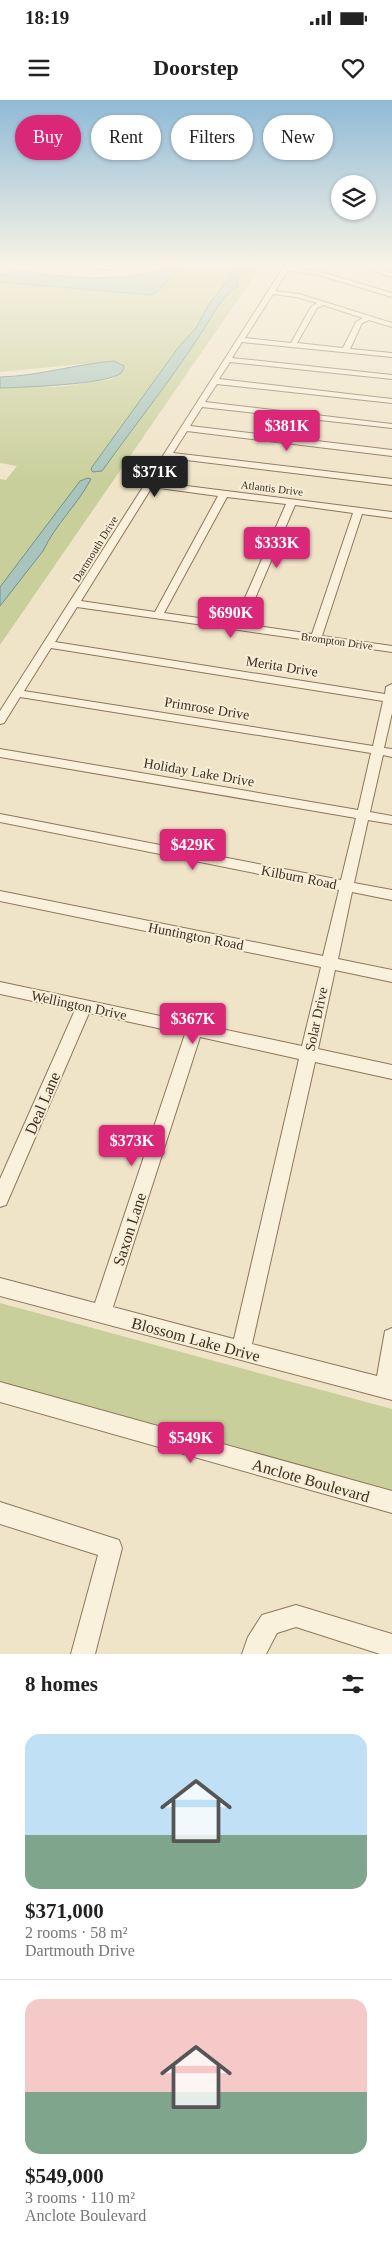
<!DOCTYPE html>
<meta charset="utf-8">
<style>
:root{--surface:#fff;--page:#f2f2f2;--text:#222;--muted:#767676;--line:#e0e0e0;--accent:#db2777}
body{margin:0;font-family:"Times New Roman",serif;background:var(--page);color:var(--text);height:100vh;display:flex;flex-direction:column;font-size:19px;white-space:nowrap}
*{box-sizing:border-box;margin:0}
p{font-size:16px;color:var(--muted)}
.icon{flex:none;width:28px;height:28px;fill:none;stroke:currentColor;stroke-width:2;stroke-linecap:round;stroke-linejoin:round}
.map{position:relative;height:1554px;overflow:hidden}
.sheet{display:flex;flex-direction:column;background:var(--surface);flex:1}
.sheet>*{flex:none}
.banner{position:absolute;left:15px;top:15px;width:362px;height:45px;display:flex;gap:10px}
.controls{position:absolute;left:331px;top:75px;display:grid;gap:10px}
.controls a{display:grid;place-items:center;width:45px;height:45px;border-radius:50%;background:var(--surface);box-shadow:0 1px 4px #0004;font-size:25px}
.price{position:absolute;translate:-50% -42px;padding:0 11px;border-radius:5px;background:var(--accent);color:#fff;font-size:16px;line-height:32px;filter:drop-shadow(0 1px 2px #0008)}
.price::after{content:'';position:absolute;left:50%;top:30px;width:15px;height:11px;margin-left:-8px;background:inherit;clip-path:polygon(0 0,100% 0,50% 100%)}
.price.current{background:#222;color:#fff}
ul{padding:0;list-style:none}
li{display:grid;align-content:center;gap:10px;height:265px;padding:0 25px}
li+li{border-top:1px solid var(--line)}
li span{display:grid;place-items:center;height:155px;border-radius:15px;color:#555}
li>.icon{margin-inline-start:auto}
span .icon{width:90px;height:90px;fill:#fffc;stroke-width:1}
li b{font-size:21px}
h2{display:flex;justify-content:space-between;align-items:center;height:60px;padding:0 25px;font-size:21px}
.tag{padding:0 18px;border-radius:22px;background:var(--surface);box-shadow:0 1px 4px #0004;font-size:18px;line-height:45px}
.tag.current{background:var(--accent);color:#fff}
.status{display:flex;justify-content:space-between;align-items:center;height:35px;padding:0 25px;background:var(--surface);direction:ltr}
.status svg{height:14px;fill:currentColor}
header{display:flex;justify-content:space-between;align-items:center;height:65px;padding:0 25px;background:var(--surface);font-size:22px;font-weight:800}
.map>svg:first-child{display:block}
</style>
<div class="status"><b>18:19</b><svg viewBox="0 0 49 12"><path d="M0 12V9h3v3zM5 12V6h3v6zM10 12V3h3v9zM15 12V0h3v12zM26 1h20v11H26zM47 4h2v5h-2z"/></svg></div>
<header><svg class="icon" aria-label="menu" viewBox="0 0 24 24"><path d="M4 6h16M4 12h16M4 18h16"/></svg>Doorstep<svg class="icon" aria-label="heart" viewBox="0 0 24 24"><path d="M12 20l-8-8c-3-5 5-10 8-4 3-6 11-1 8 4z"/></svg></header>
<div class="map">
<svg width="392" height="1554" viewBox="0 0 392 1554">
<rect width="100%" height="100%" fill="#f0e4c8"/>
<g fill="#c9cf9b">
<path d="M194 163H263L0 545V379L6 380 17 366 0 363V288L33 285 51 287 66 286 112 279 121 273 114 261 0 272V183L152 195C163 189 169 174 179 169 185 166 189 169 194 163Z"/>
<polygon points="0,1203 392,1309 392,1395 0,1284"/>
</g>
<g fill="#a9c4bc" stroke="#6f938a">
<path d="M242 163H252L238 178V187C228 189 212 215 207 224 175 275 137 322 102 371L93 372 91 370 92 367 178 248 196 228 209 204Z"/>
<polygon points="181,166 158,191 152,195 0,182 0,175 22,170 39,174 89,178 128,177"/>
<path d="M114 261 124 266C124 268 122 272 121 273 107 285 21 287 0 288V277C39 276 76 264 114 261Z"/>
<path d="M88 378 91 379C78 404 55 425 43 451L0 506V487L80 381Z"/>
</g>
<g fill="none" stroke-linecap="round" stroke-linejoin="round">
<g stroke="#8d765c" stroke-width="2">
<g id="minor">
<polygon points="56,163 107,166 139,163 107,170"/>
<path d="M286 163H292L290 167 325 173 392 193V197L322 176 288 170 275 191 299 194 392 223V227L369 220 362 223 350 249 392 253V257L242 242 232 258 392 275V279L230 262 219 279 392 299V303L217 284 205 302 392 324V328L202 307 190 326 392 350V356L187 331 173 353 392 379V385L170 358 155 382 392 412V418L362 414 322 536 392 546V552L77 507 55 542 385 594 386 587 392 584V613L384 648 392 649V657L383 655 370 712 392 716V724L368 720 354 783 392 790V800L352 792 338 859 392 870V882L335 870 318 949 392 965V979L315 962 252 1244 377 1276 385 1231 392 1228V1300L0 1196V1178L95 1203 185 934 89 913 6 1105 0 1107V1079L75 910 0 894V882L302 946 321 867 0 801V791L323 856 339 790 0 722V714L341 780 356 718 0 657V649L358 710 371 653 20 597 4 623 0 624V611ZM273 194 296 197 317 203 311 207 291 243 245 238ZM323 205 363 218 356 222 343 248 297 243 317 208ZM152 387 218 396 155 512 81 501ZM227 397 286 404 234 523 164 513ZM295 405 353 413 312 534 244 524ZM51 548 383 601 373 646 24 591ZM200 937 299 959 234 1239 113 1207Z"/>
<polygon points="349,163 359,163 392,173 392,177"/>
<polygon points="0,1282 392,1391 392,1413 0,1302"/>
<polygon points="0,1402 119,1440 122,1448 95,1554 71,1554 98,1455 0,1424"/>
<polygon points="296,1505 392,1534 392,1554 380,1554 296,1527 277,1533 266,1554 242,1554 248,1537 262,1515"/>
</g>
</g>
<use href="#minor" fill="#faf1dc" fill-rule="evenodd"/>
</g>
<linearGradient id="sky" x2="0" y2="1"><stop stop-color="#8fbad6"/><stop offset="0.43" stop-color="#f8f3e6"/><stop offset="1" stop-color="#f8f3e6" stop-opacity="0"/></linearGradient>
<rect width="392" height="381" fill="url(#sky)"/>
<g text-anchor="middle" stroke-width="4" stroke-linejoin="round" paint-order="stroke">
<g font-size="11" fill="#3d2e20" stroke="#f7eed8">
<text transform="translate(272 388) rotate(7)" y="4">Atlantis Drive</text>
<text transform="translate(95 449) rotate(-58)" y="4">Dartmouth Drive</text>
<text transform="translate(337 541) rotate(8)" y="4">Brompton Drive</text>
</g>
<g font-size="14" fill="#3d2e20" stroke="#f7eed8">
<text transform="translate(282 566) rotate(9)" y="5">Merita Drive</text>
<text transform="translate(207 608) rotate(9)" y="5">Primrose Drive</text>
<text transform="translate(199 672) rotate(10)" y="5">Holiday Lake Drive</text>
<text transform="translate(299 777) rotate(11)" y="5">Kilburn Road</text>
<text transform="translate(196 836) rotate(11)" y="5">Huntington Road</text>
<text transform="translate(79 905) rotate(12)" y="5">Wellington Drive</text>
<text transform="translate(316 919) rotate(-78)" y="5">Solar Drive</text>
</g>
<g font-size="16" fill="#3d2e20" stroke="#f7eed8">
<text transform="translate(42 1003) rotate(-67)" y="6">Deal Lane</text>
<text transform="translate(129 1129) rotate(-72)" y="6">Saxon Lane</text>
<text transform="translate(196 1239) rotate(15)" y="6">Blossom Lake Drive</text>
<text transform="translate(311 1380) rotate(16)" y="6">Anclote Boulevard</text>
</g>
</g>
</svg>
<div class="controls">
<a><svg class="icon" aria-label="layers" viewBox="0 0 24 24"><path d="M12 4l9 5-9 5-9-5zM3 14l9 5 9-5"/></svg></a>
</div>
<b class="price" style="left:287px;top:352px">$381K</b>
<b class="price current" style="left:155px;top:398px">$371K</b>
<b class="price" style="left:277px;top:469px">$333K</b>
<b class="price" style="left:231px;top:539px">$690K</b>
<b class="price" style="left:193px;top:771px">$429K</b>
<b class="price" style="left:193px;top:945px">$367K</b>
<b class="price" style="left:132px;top:1067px">$373K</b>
<b class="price" style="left:191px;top:1364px">$549K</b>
<div class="banner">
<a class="tag current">Buy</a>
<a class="tag">Rent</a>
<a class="tag">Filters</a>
<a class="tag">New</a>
</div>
</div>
<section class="sheet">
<h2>8 homes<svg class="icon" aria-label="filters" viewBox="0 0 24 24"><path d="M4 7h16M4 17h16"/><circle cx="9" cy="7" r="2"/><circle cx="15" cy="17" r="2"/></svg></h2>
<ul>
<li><span style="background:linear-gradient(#bfe0f5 65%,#7fa58c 0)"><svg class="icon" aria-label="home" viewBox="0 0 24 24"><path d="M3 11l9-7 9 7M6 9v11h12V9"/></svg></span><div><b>$371,000</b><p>2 rooms · 58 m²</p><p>Dartmouth Drive</p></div></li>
<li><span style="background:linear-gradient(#f6c9c9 60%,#7fa58c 0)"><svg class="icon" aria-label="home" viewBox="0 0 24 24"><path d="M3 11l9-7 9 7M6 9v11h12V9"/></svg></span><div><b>$549,000</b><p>3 rooms · 110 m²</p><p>Anclote Boulevard</p></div></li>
</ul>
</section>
